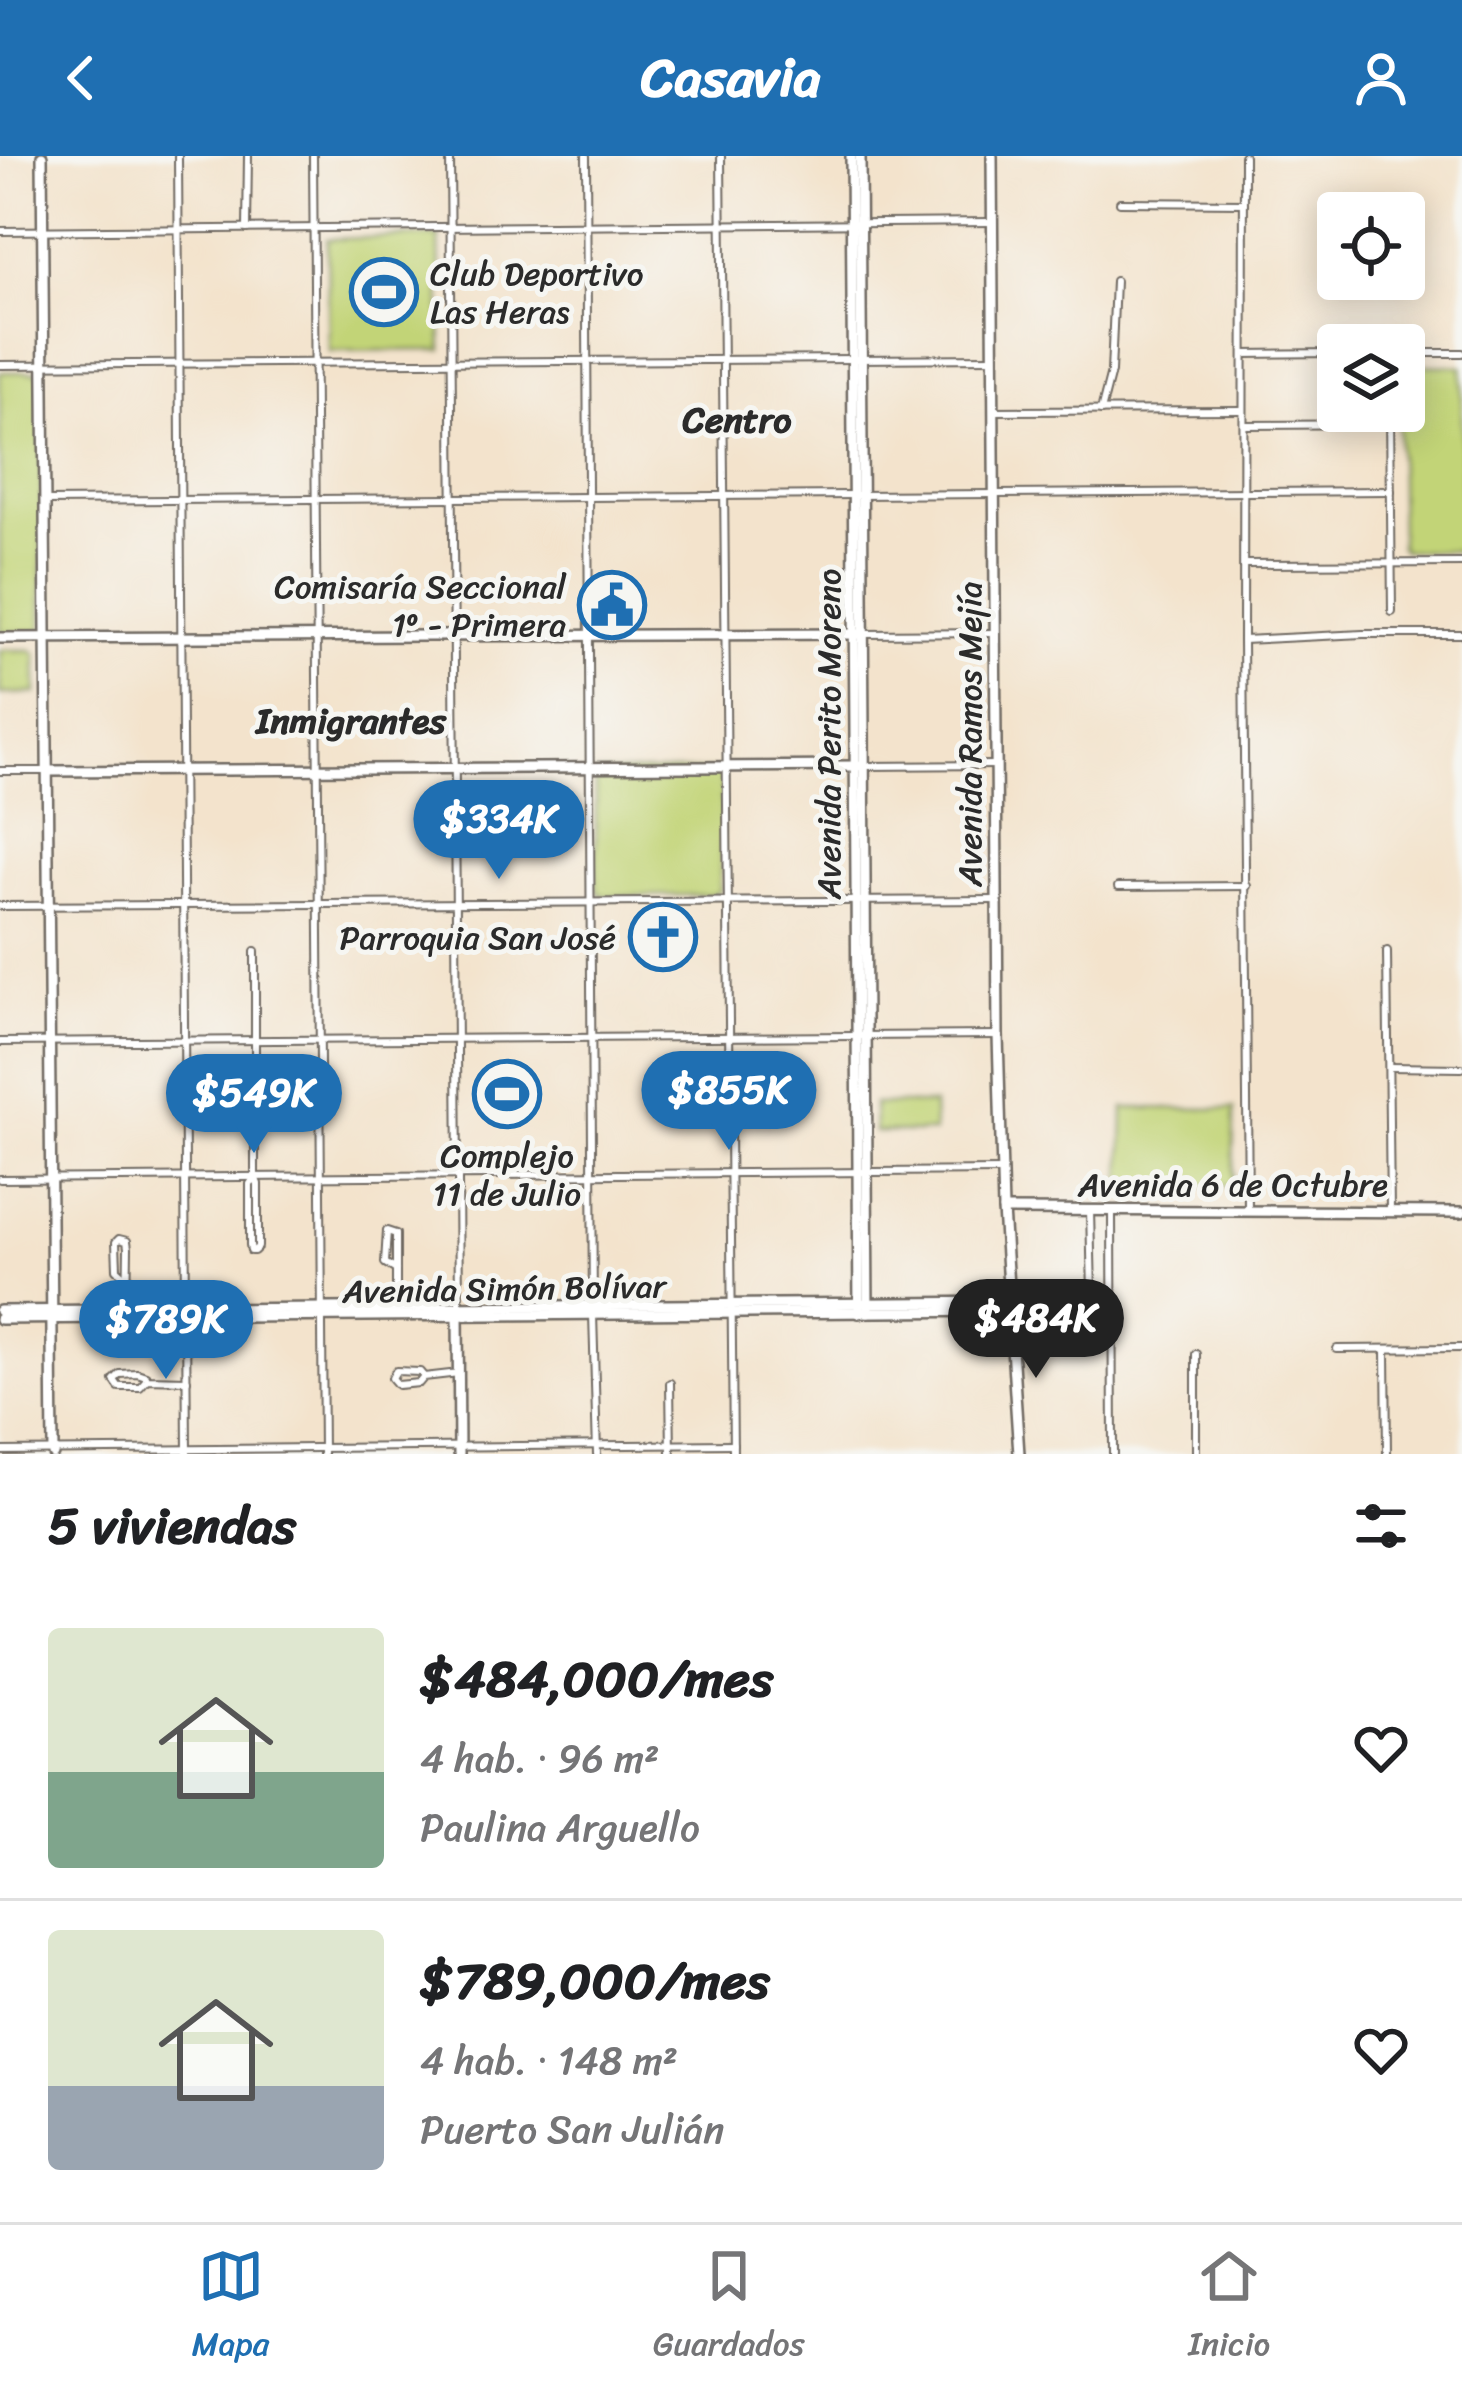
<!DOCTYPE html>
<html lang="es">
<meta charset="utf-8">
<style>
:root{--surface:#fff;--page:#f2f2f2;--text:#202124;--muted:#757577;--line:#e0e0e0;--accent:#1f6fb2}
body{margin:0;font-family:Sriracha,sans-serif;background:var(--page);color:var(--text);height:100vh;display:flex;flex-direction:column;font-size:45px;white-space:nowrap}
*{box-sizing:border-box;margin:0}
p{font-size:39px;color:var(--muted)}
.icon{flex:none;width:66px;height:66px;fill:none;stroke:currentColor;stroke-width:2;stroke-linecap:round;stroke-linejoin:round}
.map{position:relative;height:1298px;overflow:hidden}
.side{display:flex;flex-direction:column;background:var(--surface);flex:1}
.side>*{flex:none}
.controls{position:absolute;left:1317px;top:36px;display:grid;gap:24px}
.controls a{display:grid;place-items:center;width:108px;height:108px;border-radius:12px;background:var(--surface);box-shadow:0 6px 30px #0003;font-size:60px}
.price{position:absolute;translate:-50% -102px;padding:0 27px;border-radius:42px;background:var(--accent);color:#fff;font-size:39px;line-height:78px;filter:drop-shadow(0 3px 6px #0008)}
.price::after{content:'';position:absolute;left:50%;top:72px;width:36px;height:27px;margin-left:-18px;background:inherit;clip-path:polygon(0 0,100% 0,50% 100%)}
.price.current{background:#222;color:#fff}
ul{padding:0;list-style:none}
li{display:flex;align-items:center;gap:36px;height:300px;padding:0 48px}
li+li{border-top:3px solid var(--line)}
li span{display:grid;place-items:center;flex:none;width:336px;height:240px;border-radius:12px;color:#555}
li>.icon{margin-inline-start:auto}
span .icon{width:144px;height:144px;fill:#fffc;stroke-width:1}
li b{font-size:51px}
h2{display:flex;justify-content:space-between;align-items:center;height:144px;padding:0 48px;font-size:51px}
header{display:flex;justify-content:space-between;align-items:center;height:156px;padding:0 48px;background:var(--accent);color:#fff;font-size:54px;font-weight:700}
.tab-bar{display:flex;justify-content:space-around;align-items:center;height:168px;border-top:3px solid var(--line);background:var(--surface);font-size:33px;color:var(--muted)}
.tab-bar a{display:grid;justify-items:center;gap:6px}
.tab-bar .current{color:var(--accent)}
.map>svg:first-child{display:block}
</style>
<header><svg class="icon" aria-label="back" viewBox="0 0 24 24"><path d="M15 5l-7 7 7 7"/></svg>Casavia<svg class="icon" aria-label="person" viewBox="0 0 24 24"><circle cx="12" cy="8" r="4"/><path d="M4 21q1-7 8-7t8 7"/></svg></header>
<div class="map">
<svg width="1462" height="1298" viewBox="0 0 1462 1298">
<rect width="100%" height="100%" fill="#f6f6f2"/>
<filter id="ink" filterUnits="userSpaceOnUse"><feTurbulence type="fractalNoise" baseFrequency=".00833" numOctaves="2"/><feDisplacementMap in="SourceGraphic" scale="24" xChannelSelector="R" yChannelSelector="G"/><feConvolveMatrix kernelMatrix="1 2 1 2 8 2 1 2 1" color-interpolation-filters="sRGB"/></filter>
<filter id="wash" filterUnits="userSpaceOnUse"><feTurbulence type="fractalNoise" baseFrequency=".004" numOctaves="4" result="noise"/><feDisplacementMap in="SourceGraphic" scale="48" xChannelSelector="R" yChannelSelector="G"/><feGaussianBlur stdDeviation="2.7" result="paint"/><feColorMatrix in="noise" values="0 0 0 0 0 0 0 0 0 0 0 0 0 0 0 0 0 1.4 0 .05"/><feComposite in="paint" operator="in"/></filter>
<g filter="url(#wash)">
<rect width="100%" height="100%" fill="#f3e3cc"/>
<g fill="#c2d477" stroke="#768051" stroke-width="3">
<polygon points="439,80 442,194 329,195 327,83"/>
<polygon points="1404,209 1462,210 1462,395 1404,395 1400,391 1398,255 1404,255"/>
<polygon points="0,216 41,216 42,476 0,476"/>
<polygon points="0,494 31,494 36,498 36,537 0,538"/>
<polygon points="718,614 722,623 720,736 711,739 606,740 599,738 596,731 596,617"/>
<polygon points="874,948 933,948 934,976 875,976"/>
<polygon points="1124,952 1234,953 1233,1030 1122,1029"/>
</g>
</g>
<g filter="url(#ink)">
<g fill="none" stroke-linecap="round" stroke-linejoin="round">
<g stroke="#716b63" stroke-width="10">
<g id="street">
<polyline points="178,0 187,1298"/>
<polyline points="313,0 323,1298"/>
<polyline points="450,0 459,1150"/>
<polyline points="586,0 593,1158 597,1298"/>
<polyline points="721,0 733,1298"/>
<polyline points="1244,0 1243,484 1248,1055"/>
<polyline points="1120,46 1244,47"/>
<polyline points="247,73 248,0"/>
<polyline points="0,75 992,66"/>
<polyline points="1404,197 1462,197"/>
<polyline points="1244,198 1338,197"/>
<polyline points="0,209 994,202"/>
<polyline points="994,255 1243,254"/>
<polyline points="1101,255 1111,216 1115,125"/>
<polyline points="1390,255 1392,456"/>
<polyline points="1244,269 1390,268"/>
<polyline points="45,345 1391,335"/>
<polyline points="1245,408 1462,407"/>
<polyline points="863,478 996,477"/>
<polyline points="1243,484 1363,478 1462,478"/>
<polyline points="864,610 997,609"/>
<polyline points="0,615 47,615"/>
<polyline points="1118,731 1247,730"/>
<polyline points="0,750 998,744"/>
<polyline points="1387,795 1390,1055"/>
<polyline points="0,886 998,879"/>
<polyline points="1389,911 1462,912"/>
<polyline points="255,1021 250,1028 250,1089 251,1095 254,1095 258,1091 258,1028 255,1021 255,795"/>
<polyline points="0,1023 1001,1015"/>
<polyline points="1112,1056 1113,1298"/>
<polyline points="1008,1146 1089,1146 1092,1138 1090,1054"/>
<polyline points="396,1151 396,1078 387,1075 385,1107 396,1114"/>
<polyline points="127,1154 128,1092 127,1085 119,1083 116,1086 117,1113 127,1122"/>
<polyline points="1337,1193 1462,1192"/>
<polyline points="1386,1194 1387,1298"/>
<polyline points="424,1221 419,1227 398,1229 392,1222 396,1215 420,1216 424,1221 459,1217"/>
<polyline points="147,1223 140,1231 119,1231 114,1224 120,1218 137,1217 146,1220 147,1223 187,1224"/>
<polyline points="670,1227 671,1298"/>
<polyline points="0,1295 733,1288"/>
<polyline points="1196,1298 1196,1198"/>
</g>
</g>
<g stroke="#716b63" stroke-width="14">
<g id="secondary">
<polyline points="42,0 53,1298"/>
<polyline points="851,0 859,1157"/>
<polyline points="860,0 868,1156"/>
<polyline points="992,0 998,879 1003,1054 1019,1298"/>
<polyline points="0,482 858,478"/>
<polyline points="47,615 858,610"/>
<polyline points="1003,1054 1462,1056"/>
<polyline points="0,1155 1008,1146"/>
<polyline points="458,1155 459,1298"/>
<polyline points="0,1163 1008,1155"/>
</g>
</g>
<use href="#street" stroke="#fff" stroke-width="6"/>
<use href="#secondary" stroke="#fff" stroke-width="9"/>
</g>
</g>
<defs>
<g id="stadium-ring" transform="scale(3.45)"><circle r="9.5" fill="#f6f6f2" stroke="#1f6fb2" stroke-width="1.5"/><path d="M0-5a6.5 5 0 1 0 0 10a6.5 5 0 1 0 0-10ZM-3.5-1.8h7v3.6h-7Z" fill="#1f6fb2"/></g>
<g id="civic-ring" transform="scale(3.45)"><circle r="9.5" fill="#f6f6f2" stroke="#1f6fb2" stroke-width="1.5"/><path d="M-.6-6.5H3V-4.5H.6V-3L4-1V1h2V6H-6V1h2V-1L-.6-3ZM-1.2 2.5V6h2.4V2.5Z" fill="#1f6fb2"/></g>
<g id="church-ring" transform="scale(3.45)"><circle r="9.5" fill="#f6f6f2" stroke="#1f6fb2" stroke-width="1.5"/><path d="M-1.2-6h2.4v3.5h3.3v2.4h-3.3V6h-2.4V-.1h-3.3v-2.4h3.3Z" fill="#1f6fb2"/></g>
</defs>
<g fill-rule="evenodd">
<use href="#stadium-ring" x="384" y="136"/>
<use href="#civic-ring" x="612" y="449"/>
<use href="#church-ring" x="663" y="781"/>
<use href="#stadium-ring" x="507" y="938"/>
</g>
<g text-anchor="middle" stroke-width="10" stroke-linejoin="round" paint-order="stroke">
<g font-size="33" fill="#2b2b2b" stroke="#f6f6f2" text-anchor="end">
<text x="430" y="129" text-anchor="start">Club Deportivo<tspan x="430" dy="38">Las Heras</tspan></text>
<text x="566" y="442">Comisaría Seccional<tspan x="566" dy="38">1º - Primera</tspan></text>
<text x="616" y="793">Parroquia San José</text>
<text x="507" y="1011" text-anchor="middle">Complejo<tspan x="507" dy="38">11 de Julio</tspan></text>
</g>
<g font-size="33" fill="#2b2b2b" stroke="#f6f6f2">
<text transform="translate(828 578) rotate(-90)" y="12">Avenida Perito Moreno</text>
<text transform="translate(969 578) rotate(-90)" y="12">Avenida Ramos Mejía</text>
<text x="1233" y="1040">Avenida 6 de Octubre</text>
<text transform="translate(504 1132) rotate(-1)" y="12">Avenida Simón Bolívar</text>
</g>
<g font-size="36" font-weight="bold" fill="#2b2b2b" stroke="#f6f6f2">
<text x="737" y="276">Centro</text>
<text x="351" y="577">Inmigrantes</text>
</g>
</g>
</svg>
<div class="controls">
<a><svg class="icon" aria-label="locate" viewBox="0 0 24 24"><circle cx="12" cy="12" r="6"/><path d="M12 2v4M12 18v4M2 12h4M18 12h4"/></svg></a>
<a><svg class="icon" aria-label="layers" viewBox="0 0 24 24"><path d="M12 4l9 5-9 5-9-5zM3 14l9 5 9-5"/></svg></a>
</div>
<b class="price" style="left:499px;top:726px">$334K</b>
<b class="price" style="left:729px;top:997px">$855K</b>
<b class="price" style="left:254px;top:1000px">$549K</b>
<b class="price current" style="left:1036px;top:1225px">$484K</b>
<b class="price" style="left:166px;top:1226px">$789K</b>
</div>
<section class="side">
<h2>5 viviendas<svg class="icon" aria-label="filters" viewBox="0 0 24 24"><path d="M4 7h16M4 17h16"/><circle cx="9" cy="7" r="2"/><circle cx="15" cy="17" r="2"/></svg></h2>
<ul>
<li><span style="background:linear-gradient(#dfe7d0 60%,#7fa58c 0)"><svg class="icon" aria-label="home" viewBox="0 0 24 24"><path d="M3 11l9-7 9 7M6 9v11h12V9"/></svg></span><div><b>$484,000/mes</b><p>4 hab. · 96 m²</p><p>Paulina Arguello</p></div><svg class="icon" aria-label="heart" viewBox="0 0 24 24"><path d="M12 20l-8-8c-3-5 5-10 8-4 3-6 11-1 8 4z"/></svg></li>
<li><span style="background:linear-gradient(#dfe7d0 65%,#9aa5b1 0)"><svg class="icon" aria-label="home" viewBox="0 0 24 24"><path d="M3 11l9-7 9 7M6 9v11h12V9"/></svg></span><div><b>$789,000/mes</b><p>4 hab. · 148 m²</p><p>Puerto San Julián</p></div><svg class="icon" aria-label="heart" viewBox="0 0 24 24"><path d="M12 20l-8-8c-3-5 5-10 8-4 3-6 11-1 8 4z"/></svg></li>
</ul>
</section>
<nav class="tab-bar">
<a class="current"><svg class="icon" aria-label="map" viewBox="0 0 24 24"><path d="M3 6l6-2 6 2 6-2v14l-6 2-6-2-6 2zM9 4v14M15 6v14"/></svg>Mapa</a>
<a><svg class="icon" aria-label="saved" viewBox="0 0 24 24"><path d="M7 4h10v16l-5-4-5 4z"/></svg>Guardados</a>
<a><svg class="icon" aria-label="home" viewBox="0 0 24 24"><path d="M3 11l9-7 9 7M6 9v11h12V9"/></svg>Inicio</a>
</nav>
